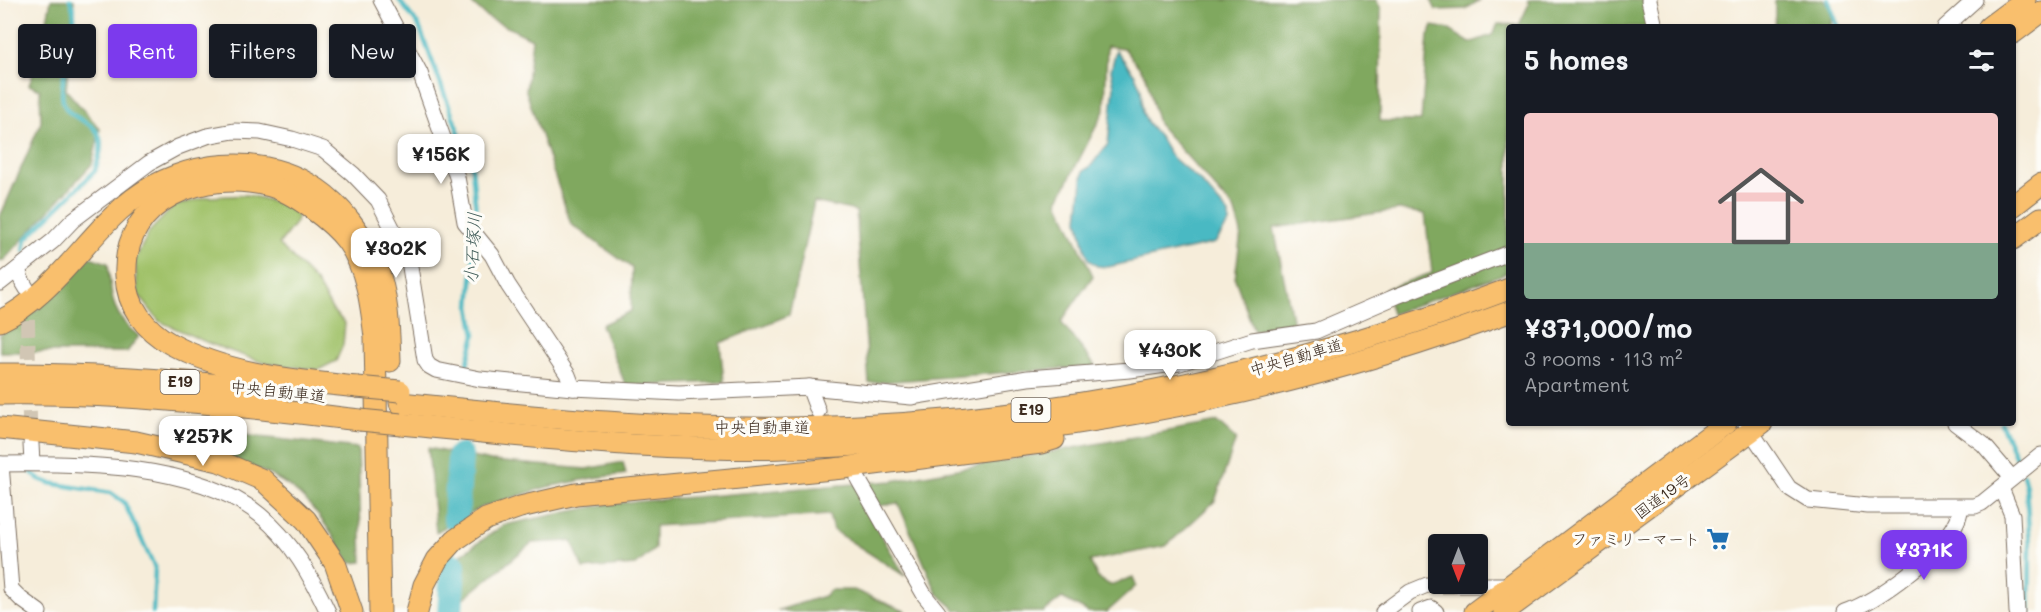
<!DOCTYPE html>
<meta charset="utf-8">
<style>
:root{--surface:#171b24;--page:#242831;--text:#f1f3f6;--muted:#9ea1a6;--accent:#7c3aed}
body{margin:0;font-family:Mali,"Klee One",sans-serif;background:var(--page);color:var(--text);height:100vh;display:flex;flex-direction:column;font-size:22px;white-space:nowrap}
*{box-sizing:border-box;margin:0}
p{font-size:20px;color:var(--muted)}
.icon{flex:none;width:33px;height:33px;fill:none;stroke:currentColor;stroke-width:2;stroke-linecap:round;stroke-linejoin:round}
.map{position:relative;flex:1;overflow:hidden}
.side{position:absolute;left:1506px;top:24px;width:510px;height:402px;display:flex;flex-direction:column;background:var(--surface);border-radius:6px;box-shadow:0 2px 4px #0004}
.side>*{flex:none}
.banner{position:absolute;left:18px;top:24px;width:570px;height:54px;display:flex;gap:12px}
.needle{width:39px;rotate:180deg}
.controls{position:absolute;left:1428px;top:534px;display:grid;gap:12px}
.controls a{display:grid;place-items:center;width:60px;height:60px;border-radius:6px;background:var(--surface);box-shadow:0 2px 4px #0004;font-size:30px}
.price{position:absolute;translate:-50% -51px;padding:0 14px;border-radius:12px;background:#fff;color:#222;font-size:20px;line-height:39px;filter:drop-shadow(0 2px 3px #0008)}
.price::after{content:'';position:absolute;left:50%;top:36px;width:18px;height:14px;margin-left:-9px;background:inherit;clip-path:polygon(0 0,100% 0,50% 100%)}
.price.on{background:var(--accent);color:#fff}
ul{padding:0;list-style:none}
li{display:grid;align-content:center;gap:12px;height:318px;padding:0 18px}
li span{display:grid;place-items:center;height:186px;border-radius:6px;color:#555}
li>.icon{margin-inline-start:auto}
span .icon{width:108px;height:108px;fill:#fffc;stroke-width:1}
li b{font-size:26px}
h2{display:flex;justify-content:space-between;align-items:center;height:72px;padding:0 18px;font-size:26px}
.tag{padding:0 21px;border-radius:6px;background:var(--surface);box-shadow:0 2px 4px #0004;font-size:21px;line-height:54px}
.tag.on{background:var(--accent);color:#fff}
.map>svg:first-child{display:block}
</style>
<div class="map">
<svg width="2041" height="612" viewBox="0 0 2041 612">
<rect width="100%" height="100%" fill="#fdfcf7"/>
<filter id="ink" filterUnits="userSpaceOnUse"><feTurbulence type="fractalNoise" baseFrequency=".0167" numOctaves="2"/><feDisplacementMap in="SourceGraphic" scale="12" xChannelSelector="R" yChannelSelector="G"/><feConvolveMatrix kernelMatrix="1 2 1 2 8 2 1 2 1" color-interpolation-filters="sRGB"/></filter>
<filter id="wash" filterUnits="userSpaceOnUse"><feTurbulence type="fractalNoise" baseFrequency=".008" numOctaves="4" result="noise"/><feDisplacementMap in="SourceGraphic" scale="24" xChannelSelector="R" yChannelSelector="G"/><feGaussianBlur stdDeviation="1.35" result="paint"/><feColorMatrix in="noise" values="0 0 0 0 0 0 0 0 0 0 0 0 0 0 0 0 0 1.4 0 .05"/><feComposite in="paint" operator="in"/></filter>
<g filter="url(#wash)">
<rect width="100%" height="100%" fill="#f6edda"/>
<polygon fill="#a1c26b" stroke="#6e7644" stroke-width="1.5" points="248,195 279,203 298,211 296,222 279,244 316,282 333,311 345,323 343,345 336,361 318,370 264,363 208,343 159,321 138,294 135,260 149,232 174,206 208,197"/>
<g fill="#80a85f" stroke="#5e693e" stroke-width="1.5">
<polygon points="51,0 74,0 66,90 100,129 92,164 4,260 0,262 0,217 41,122 40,90 29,85 41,50"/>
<polygon points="468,0 1376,0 1381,9 1380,121 1421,121 1428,36 1433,26 1448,29 1470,43 1492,35 1498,24 1519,25 1529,4 1528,0 1644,0 1650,27 1509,27 1509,272 1392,314 1385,289 1432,273 1425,214 1399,210 1274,228 1293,324 1254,331 1235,279 1241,232 1234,209 1158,124 1146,76 1124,48 1107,46 1105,109 1058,201 1093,276 1061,322 1096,367 1053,369 869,383 856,211 814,202 789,315 720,343 724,382 626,386 601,325 631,311 632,268 571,224 526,91 532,39 487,17"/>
<polygon points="1431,0 1480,0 1466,9 1436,10"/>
<polygon points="1775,0 1823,0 1831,8 1831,27 1775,27"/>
<path d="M90 257 108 263C111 294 111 316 139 336L127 352H0V335L39 308Z"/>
<polygon points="1217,422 1236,439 1215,501 1166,546 1090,561 1098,578 1110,585 1133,577 1136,586 1107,612 1088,612 1062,598 1044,612 974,612 956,610 937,593 898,503 865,508 905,576 833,530 829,515 655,526 655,549 636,565 583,569 572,541 532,543 458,603 462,554 504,525 607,504 892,481"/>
<path d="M178 428 358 448 362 562 350 563C335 539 321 515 300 495 270 467 219 457 181 444Z"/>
<polygon points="428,448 491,461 586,469 623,462 626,474 593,478 547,487 482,507 436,532"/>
<polygon points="830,590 854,590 907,612 787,612 779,610 824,596"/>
</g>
<polygon fill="#4ab9c3" stroke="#427270" stroke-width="1.5" points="1116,50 1135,75 1141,89 1143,113 1148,123 1159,136 1171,156 1201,182 1229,214 1229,223 1215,243 1108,267 1097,266 1089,260 1086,252 1078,220 1083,171 1090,167 1108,144 1114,86 1111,70"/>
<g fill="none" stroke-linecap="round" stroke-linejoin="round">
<g stroke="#4ab9c3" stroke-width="4.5">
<polyline points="399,0 419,26 472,168 476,212 475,229"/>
<polyline points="1828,0 1838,27"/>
<path d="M24 251 26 239 95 171C97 162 103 149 100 139 96 119 67 121 63 101 57 73 84 28 70 0"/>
<polyline points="466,368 475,335 470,307 475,241"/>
<polyline points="2001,423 2020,467"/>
<polyline points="30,471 39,479 49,483 111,493 124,502 155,568 153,612"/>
<polyline points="2023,475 2026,486 2030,548 2029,612"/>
</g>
<g stroke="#4ab9c3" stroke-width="26">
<polyline points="456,519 460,456"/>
<polyline points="450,612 453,566"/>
</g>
</g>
</g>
<g filter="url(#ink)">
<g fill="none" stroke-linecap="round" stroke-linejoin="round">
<polyline stroke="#d1c6b4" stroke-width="15" stroke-dasharray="15 8" stroke-linecap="butt" points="27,297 30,441"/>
<g stroke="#7c6e60" stroke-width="17">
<g id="minor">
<polyline points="381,0 420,73 457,177 465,222 492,255 508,285 568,375 573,388"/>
<polyline points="1649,0 1655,27"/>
<polyline points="1945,27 1975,0"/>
<polyline points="18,269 21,279 27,289"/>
<polyline points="0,283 53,241 73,220 149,163 178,147 207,136 234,131 260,132 292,139 323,149 353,174 378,200 409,261 425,360 429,366 436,370 480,379 573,388 679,393 809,387 818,411"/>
<polyline points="809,387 911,397 1028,378 1130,370 1180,363 1252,340 1316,331 1397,296 1509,253"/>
<polyline points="1955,423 1983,444 2012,478"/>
<polyline points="1746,424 1789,488 1808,500 1868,506 1975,506 1982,503 2041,455"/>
<polyline points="31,444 32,463"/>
<path d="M0 464C80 463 196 463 260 515 292 541 311 576 328 612"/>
<polyline points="1,464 11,589 21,599 39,612"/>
<polyline points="858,479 925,596 938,612"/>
<polyline points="2001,488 2012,515 2017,612"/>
<polyline points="1383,612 1410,592 1427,585 1512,585"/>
<polyline points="1420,612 1431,608 1436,612"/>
<path d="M1845 612C1877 601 1943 553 1957 521 1959 517 1960 512 1961 507"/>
</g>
</g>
<g stroke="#7c6e60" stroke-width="23">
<g id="highway">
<polyline points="1989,27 2025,0"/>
<polyline points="2013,33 2041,12"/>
<polyline points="2013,206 2041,184"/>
<polyline points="2013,239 2041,218"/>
<path d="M0 321C56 294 85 236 133 199 184 160 262 152 317 189 341 205 364 236 375 263 388 291 389 330 390 361"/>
<path d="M0 374C95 373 190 381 284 391"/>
<path d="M357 387C294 380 228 375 171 344 145 330 127 306 126 276 122 198 206 168 270 186 293 192 333 222 347 241 367 269 371 304 375 337L380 612"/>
<path d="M0 394C120 392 241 406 360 420"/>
<path d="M400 403C530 416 659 430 790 428 1035 425 1280 376 1509 289"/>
<path d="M401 424C504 434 607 446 711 448 771 450 832 447 892 443 1102 429 1311 386 1509 312"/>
<polyline points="0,428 136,442 219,461 263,480 306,520 335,563 352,612"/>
<polyline points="417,612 424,585 437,560 455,540 486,519 520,507 576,494 843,468 1041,443 1054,439"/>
<polyline points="1475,612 1726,423"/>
<polyline points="1504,612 1762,423"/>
</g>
</g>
<use href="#minor" stroke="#fff" stroke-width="15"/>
<use href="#highway" stroke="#f9bf6d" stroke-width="21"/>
<g stroke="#7c6e60" stroke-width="23" stroke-linecap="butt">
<g id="highway-bridge">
<polyline points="357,387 400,391"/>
<polyline points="360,420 401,424"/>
</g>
</g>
<use href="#highway-bridge" stroke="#f9bf6d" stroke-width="21"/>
</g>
</g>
<defs>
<g id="supermarket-bare" transform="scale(1.8)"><path d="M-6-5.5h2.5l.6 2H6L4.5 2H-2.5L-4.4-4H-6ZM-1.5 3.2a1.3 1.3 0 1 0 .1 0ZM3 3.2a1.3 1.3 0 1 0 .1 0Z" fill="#1f6fb2" stroke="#fdfcf7" stroke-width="2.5" paint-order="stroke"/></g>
</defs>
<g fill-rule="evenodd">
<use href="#supermarket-bare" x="1718" y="539"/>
</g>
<g text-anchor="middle" stroke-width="6" stroke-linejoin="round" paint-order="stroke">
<g fill="#fdfcf7" stroke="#75695f" stroke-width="1.5">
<rect x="160.5" y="370" width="39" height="24" rx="4.5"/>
<rect x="1011.5" y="398" width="39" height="24" rx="4.5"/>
</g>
<g font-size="15" font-weight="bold" fill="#3b2a1e">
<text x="180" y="387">E19</text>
<text x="1031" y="415">E19</text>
</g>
<g font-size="16" fill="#3b2a1e" stroke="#fdfcf7">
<text transform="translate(1296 357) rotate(-16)" y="6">中央自動車道</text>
<text transform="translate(278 391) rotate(6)" y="6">中央自動車道</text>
<text x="762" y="433">中央自動車道</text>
<text transform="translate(1662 496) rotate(-36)" y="6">国道19号</text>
</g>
<g font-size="16" fill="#3b2a1e" stroke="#fdfcf7" text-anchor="end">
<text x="1700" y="545">ファミリーマート</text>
</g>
<g font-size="18" font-style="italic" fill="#405c58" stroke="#fdfcf7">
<text transform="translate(473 248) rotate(-87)" y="6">小石塚川</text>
</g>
</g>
</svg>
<div class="controls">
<a><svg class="needle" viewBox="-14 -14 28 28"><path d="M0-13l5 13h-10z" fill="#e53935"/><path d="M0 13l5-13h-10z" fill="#9ea1a6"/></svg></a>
</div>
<b class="price" style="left:441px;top:185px">¥156K</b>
<b class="price" style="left:396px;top:279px">¥302K</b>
<b class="price" style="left:1170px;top:381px">¥430K</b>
<b class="price" style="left:203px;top:467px">¥257K</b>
<b class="price on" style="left:1924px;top:581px">¥371K</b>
<div class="banner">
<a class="tag">Buy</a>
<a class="tag on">Rent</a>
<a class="tag">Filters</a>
<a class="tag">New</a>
</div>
<section class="side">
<h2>5 homes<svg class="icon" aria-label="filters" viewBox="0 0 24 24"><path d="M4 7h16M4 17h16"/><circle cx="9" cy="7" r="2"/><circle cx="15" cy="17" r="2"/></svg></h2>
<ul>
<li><span style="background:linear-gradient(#f6c9c9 70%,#7fa58c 0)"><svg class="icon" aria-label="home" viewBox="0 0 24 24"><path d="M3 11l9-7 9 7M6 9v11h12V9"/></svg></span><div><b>¥371,000/mo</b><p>3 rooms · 113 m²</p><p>Apartment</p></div></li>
</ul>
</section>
</div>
